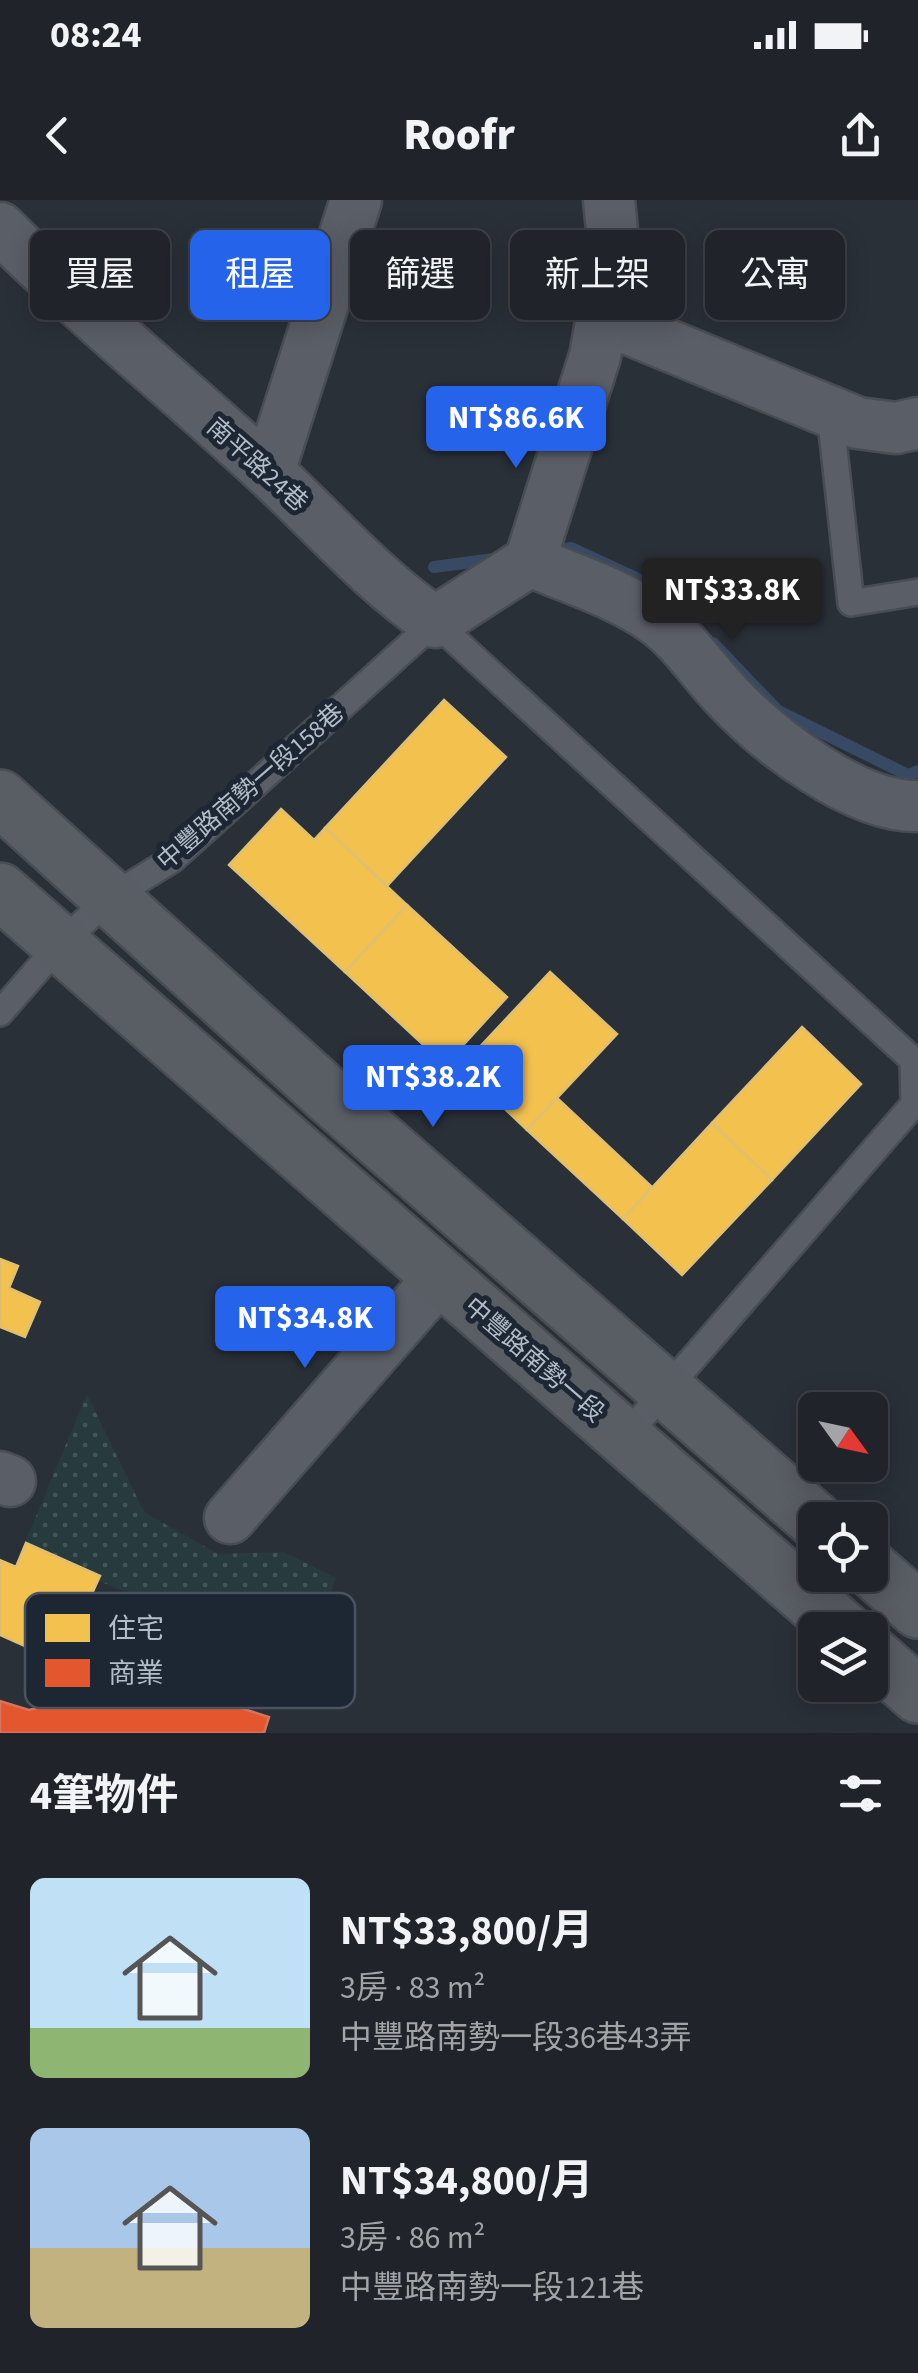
<!DOCTYPE html>
<html lang="zh-TW">
<meta charset="utf-8">
<style>
:root{--surface:#20242a;--page:#282c32;--text:#f1f3f6;--muted:#a2a4a8;--line:#3d4147;--accent:#2563eb}
body{margin:0;font-family:"Source Sans 3","Noto Sans TC",sans-serif;background:var(--page);color:var(--text);height:100vh;display:flex;flex-direction:column;font-size:38px;white-space:nowrap}
*{box-sizing:border-box;margin:0}
p{font-size:32px;color:var(--muted)}
.icon{flex:none;width:55px;height:55px;fill:none;stroke:currentColor;stroke-width:2;stroke-linecap:round;stroke-linejoin:round}
.map{position:relative;height:1533px;overflow:hidden}
.details{display:flex;flex-direction:column;background:var(--surface);flex:1}
.details>*{flex:none}
.hud{position:absolute;left:30px;top:30px;width:860px;height:90px;display:flex;gap:20px}
.needle{width:65px;rotate:123deg}
.tools{position:absolute;left:798px;top:1192px;display:grid;gap:20px}
.tools a{display:grid;place-items:center;width:90px;height:90px;border-radius:15px;background:var(--surface);box-shadow:0 5px 25px #0003,0 0 0 2px var(--line);font-size:50px}
.price{position:absolute;translate:-50% -85px;padding:0 22px;border-radius:10px;background:var(--accent);color:#fff;font-size:32px;line-height:65px;filter:drop-shadow(0 2px 5px #0008)}
.price::after{content:'';position:absolute;left:50%;top:60px;width:30px;height:22px;margin-left:-15px;background:inherit;clip-path:polygon(0 0,100% 0,50% 100%)}
.price.active{background:#222;color:#fff}
ul{padding:0;list-style:none}
li{display:flex;align-items:center;gap:30px;height:250px;padding:0 30px}
li span{display:grid;place-items:center;flex:none;width:280px;height:200px;border-radius:15px;color:#555}
li>.icon{margin-inline-start:auto}
span .icon{width:120px;height:120px;fill:#fffc;stroke-width:1}
li b{font-size:42px}
h2{display:flex;justify-content:space-between;align-items:center;height:120px;padding:0 30px;font-size:42px}
.tag{padding:0 35px;border-radius:15px;background:var(--surface);box-shadow:0 5px 25px #0003,0 0 0 2px var(--line);font-size:35px;line-height:90px}
.tag.active{background:var(--accent);color:#fff}
.status{display:flex;justify-content:space-between;align-items:center;height:70px;padding:0 50px;background:var(--surface);direction:ltr}
.status svg{height:28px;fill:currentColor}
header{display:flex;justify-content:space-between;align-items:center;height:130px;padding:0 30px;background:var(--surface);font-size:45px;font-weight:800}
.map>svg:first-child{display:block}
</style>
<div class="status"><b>08:24</b><svg viewBox="0 0 49 12"><path d="M0 12V9h3v3zM5 12V6h3v6zM10 12V3h3v9zM15 12V0h3v12zM26 1h20v11H26zM47 4h2v5h-2z"/></svg></div>
<header><svg class="icon" aria-label="back" viewBox="0 0 24 24"><path d="M15 5l-7 7 7 7"/></svg>Roofr<svg class="icon" aria-label="share" viewBox="0 0 24 24"><path d="M12 15V3M7 8l5-5 5 5M5 13v7h14v-7"/></svg></header>
<div class="map">
<svg width="918" height="1533" viewBox="0 0 918 1533">
<defs>
<pattern id="park-dots" width="8" height="8" patternUnits="userSpaceOnUse" patternTransform="scale(2.5)"><rect width="8" height="8" fill="#273a3e"/><path d="M2 2h.1M6 6h.1" fill="none" stroke="#445559" stroke-width="1.8" stroke-linecap="round"/></pattern>
</defs>
<rect width="100%" height="100%" fill="#2a3038"/>
<polygon fill="url(#park-dots)" points="87,1194 144,1312 218,1354 284,1352 336,1378 318,1427 121,1390 22,1350"/>
<g fill="#f2c14e" stroke="#dfc073" stroke-width="2.5">
<polygon points="444,500 506,557 387,686 325,628"/>
<polygon points="281,609 314,640 325,628 407,705 345,772 229,665"/>
<polygon points="407,705 507,797 445,865 345,772"/>
<polygon points="550,772 617,834 527,930 461,867"/>
<polygon points="802,827 861,884 772,980 712,923"/>
<polygon points="557,898 652,987 623,1019 527,930"/>
<polygon points="712,923 772,980 682,1075 623,1019"/>
<polygon points="0,1059 18,1066 9,1088 40,1102 25,1137 0,1127"/>
<polygon points="26,1343 100,1376 76,1429 48,1416 34,1450 0,1435 0,1360 16,1367"/>
</g>
<polygon fill="#e4572e" stroke="#d6755c" stroke-width="2.5" points="150,1479 269,1517 264,1533 0,1533 0,1501 29,1510"/>
<g fill="none" stroke-linecap="round" stroke-linejoin="round">
<g stroke="#384963" stroke-width="12">
<polyline points="550,351 571,348 664,391 686,414"/>
<polyline points="434,367 501,358"/>
<polyline points="713,443 778,511 908,575 918,571"/>
</g>
<g stroke="#484c53" stroke-width="30">
<g id="service">
<polyline points="830,213 851,403 918,392"/>
<polyline points="0,813 60,744 110,698 173,659 435,422 913,860 914,904 624,1238"/>
</g>
</g>
<g stroke="#484c53" stroke-width="55">
<g id="minor">
<path d="M0 28C86 114 182 191 271 274 325 324 374 381 435 422L530 361"/>
<polyline points="602,118 858,223 896,228 918,223"/>
<polyline points="269,272 356,0"/>
<path d="M530 361C572 379 618 393 655 419 683 438 705 474 729 498 770 541 856 608 918 606"/>
<polyline points="530,361 595,156 614,50 609,0"/>
<polyline points="0,1277 10,1281"/>
<polyline points="230,1318 440,1077"/>
</g>
</g>
<g stroke="#484c53" stroke-width="60">
<g id="secondary">
<polyline points="0,598 328,895 815,1320"/>
<polyline points="0,691 844,1430"/>
<polyline points="870,1368 918,1410"/>
<polyline points="870,1453 918,1495"/>
</g>
</g>
<use href="#service" stroke="#5a5e66" stroke-width="25"/>
<use href="#minor" stroke="#5a5e66" stroke-width="50"/>
<use href="#secondary" stroke="#595d64" stroke-width="55"/>
</g>
<g text-anchor="middle" stroke-width="10" stroke-linejoin="round" paint-order="stroke">
<g font-size="25" fill="#b4bcc9" stroke="#1d2633">
<text transform="translate(258 264) rotate(42)" y="9">南平路24巷</text>
<text transform="translate(250 586) rotate(-41)" y="9">中豐路南勢一段158巷</text>
<text transform="translate(535 1159) rotate(41)" y="9">中豐路南勢一段</text>
</g>
</g>
<rect x="25" y="1393" width="330" height="115" rx="15" fill="#1d2633" stroke="#4a5360" stroke-width="2.5"/>
<rect x="45" y="1414" width="45" height="28" fill="#f2c14e"/>
<rect x="45" y="1459" width="45" height="28" fill="#e4572e"/>
<g font-size="28" fill="#b4bcc9">
<text x="108" y="1438">住宅</text>
<text x="108" y="1483">商業</text>
</g>
</svg>
<div class="tools">
<a><svg class="needle" viewBox="-14 -14 28 28"><path d="M0-13l5 13h-10z" fill="#e53935"/><path d="M0 13l5-13h-10z" fill="#a2a4a8"/></svg></a>
<a><svg class="icon" aria-label="locate" viewBox="0 0 24 24"><circle cx="12" cy="12" r="6"/><path d="M12 2v4M12 18v4M2 12h4M18 12h4"/></svg></a>
<a><svg class="icon" aria-label="layers" viewBox="0 0 24 24"><path d="M12 4l9 5-9 5-9-5zM3 14l9 5 9-5"/></svg></a>
</div>
<b class="price" style="left:516px;top:271px">NT$86.6K</b>
<b class="price active" style="left:732px;top:443px">NT$33.8K</b>
<b class="price" style="left:433px;top:930px">NT$38.2K</b>
<b class="price" style="left:305px;top:1171px">NT$34.8K</b>
<div class="hud">
<a class="tag">買屋</a>
<a class="tag active">租屋</a>
<a class="tag">篩選</a>
<a class="tag">新上架</a>
<a class="tag">公寓</a>
</div>
</div>
<section class="details">
<h2>4筆物件<svg class="icon" aria-label="filters" viewBox="0 0 24 24"><path d="M4 7h16M4 17h16"/><circle cx="9" cy="7" r="2"/><circle cx="15" cy="17" r="2"/></svg></h2>
<ul>
<li><span style="background:linear-gradient(#bfe0f5 75%,#8fb573 0)"><svg class="icon" aria-label="home" viewBox="0 0 24 24"><path d="M3 11l9-7 9 7M6 9v11h12V9"/></svg></span><div><b>NT$33,800/月</b><p>3房 · 83 m²</p><p>中豐路南勢一段36巷43弄</p></div></li>
<li><span style="background:linear-gradient(#a9c7e8 60%,#c2b280 0)"><svg class="icon" aria-label="home" viewBox="0 0 24 24"><path d="M3 11l9-7 9 7M6 9v11h12V9"/></svg></span><div><b>NT$34,800/月</b><p>3房 · 86 m²</p><p>中豐路南勢一段121巷</p></div></li>
</ul>
</section>
